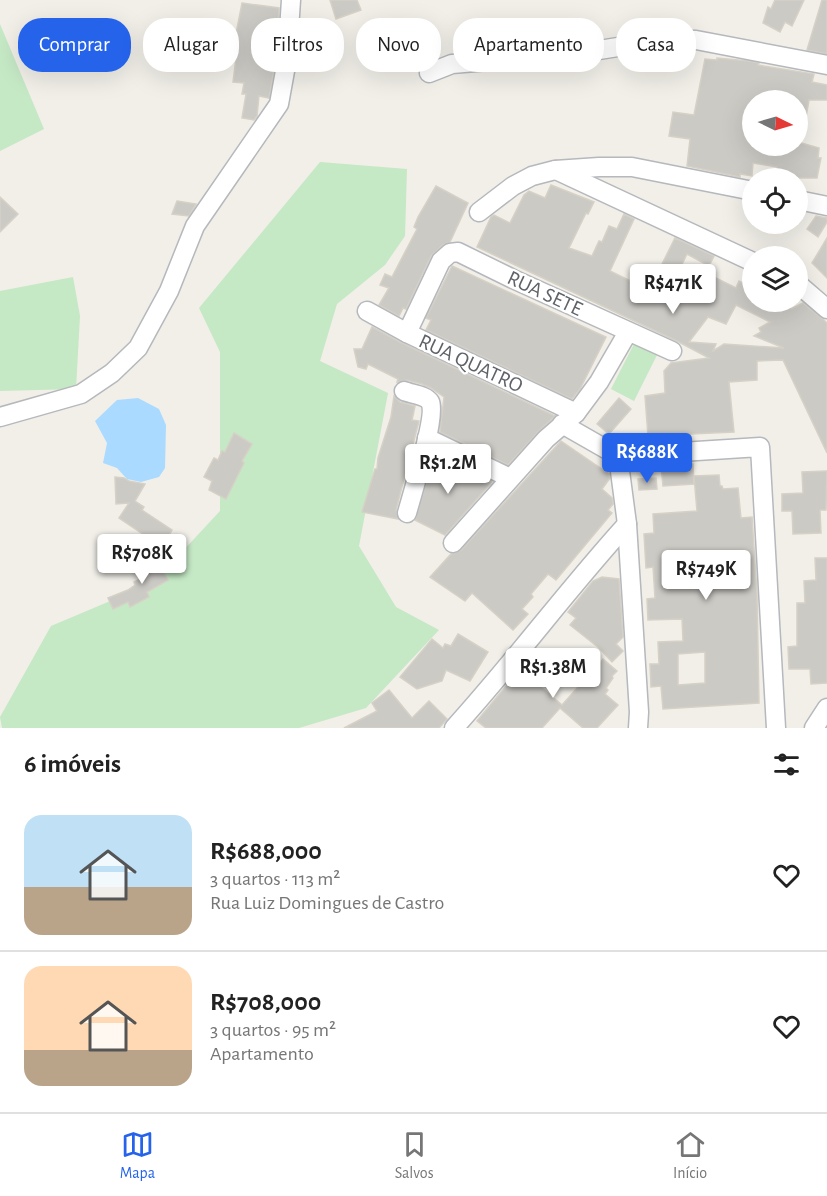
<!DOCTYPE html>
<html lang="pt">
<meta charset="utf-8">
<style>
:root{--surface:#fff;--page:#f2f2f2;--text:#222;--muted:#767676;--line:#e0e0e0;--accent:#2563eb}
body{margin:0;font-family:"Alegreya Sans",sans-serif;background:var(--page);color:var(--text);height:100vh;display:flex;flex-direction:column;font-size:22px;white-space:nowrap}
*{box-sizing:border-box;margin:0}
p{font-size:20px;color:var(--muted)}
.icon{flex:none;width:33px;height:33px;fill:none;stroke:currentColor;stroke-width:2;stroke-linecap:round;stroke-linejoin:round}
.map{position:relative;height:728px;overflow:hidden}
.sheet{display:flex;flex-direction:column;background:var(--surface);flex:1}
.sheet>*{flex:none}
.guide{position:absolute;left:18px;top:18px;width:792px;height:54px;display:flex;gap:12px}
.needle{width:39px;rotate:95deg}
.buttons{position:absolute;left:742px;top:90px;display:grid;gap:12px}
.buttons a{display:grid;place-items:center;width:66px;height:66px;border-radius:50%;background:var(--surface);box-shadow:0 6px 24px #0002;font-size:30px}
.price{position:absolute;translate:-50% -51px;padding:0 14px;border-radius:6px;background:#fff;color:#222;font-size:20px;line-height:39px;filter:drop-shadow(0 2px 3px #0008)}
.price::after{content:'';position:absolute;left:50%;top:36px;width:18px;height:14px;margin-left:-9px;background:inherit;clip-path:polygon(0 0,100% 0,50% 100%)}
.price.active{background:var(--accent);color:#fff}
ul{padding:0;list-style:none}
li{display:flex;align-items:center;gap:18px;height:150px;padding:0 24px}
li+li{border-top:2px solid var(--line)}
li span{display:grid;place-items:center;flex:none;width:168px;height:120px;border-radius:18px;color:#555}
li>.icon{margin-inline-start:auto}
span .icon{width:72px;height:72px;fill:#fffc;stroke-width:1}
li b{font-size:26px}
h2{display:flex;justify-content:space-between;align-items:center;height:72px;padding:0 24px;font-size:26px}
.pill{padding:0 21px;border-radius:24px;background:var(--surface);box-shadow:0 6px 24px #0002;font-size:21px;line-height:54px}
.pill.active{background:var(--accent);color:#fff}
.dock{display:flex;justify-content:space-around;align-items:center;height:84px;border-top:2px solid var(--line);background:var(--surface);font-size:16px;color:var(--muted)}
.dock a{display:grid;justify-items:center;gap:3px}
.dock .active{color:var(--accent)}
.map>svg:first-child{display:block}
</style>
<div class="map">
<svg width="827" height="728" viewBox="0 0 827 728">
<rect width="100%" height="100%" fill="#f1efe8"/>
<g fill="#c5e8c5">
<polygon points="0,24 44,129 0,151"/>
<polygon points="320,162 407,169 405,236 385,265 337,304 320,361 388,393 359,546 396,607 439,630 366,708 299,728 2,728 0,717 51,626 153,583 220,511 220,352 199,308"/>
<polygon points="73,277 80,316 76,389 0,391 0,291"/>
<polygon points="634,344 657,355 634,401 611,389"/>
</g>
<polygon fill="#aadaff" points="138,398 159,409 166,425 165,468 159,477 141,482 127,479 117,468 103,463 107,443 95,421 117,400"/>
<g fill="#cccac5" stroke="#d6d1c6" stroke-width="1.5" fill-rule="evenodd">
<polygon points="330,0 357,0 361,10 336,19"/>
<polygon points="775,0 804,0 792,26 785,22 780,32 763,23 768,7 771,9"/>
<polygon points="822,0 827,0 827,54 807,50"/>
<polygon points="242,3 279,8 276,59 269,98 259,96 257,116 254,120 242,118 246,94 242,94 244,83 233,82 237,49 233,49"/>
<polygon points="308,19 324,20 322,67 307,66"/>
<polygon points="717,58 749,61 759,63 758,65 814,74 812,82 827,85 827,100 809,100 804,128 798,128 798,100 753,100 753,146 798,146 798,142 819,148 818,158 821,158 817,178 789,178 790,173 777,170 777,167 753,163 752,176 740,174 740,177 687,166 690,139 669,136 673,112 694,115 705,59 717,60"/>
<path d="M551 185 594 202 588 214 586 213 569 248 592 256 599 241 602 242 609 226 617 229 624 214 634 219 610 271 649 290 675 238 714 256 709 266 687 254 676 277 699 287 706 273 736 288 739 281 753 288V302H786L791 309 803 303 824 320 827 323V453L783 360 757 361V380L729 382 734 432 648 436 645 396 665 393 664 371 671 363 709 358 677 341 477 247 491 217 494 215 510 223 524 195 529 191 545 198ZM736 305 770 322 759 328 761 332 754 336 784 348 724 344 713 351 716 344 689 342 708 317 726 324Z"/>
<polygon points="436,186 468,203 450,242 443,245 431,256 406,309 403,308 399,316 379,305 389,288 380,285 385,274 392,277 417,229 414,227 418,217"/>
<polygon points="0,197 18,214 0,232"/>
<polygon points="177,201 196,204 189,216 172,214"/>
<polygon points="816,216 827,218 827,222 818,237 807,229"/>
<polygon points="827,238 827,278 812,263"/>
<polygon points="452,266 606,337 580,389 572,399 426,330 431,320 426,318"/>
<polygon points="372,327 402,343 555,416 538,432 508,465 440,432 444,397 431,388 422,384 407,380 397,382 398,379 368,364 366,369 358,367 354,349 362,349"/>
<polygon points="394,396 400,402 415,406 412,420 419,421 396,510 398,519 362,512 375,469 377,469 378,458 391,417"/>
<polygon points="619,398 631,409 609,434 597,424"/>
<polygon points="234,433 252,444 242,461 244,463 226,499 209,490 212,481 204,477 214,458 218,460 222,451 225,452"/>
<polygon points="561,441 609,474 610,478 602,489 612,498 613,504 608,510 612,513 556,580 548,574 531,594 533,597 522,609 528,614 513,630 472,593 465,601 430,577 451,554 461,550"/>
<polygon points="435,454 492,482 445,535 415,520"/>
<polygon points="693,464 694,484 663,486 661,466"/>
<polygon points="827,471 826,510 820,510 821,533 793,534 792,511 782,511 782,494 803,493 802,472"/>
<path d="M719 475 720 486H722L723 489 738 488 741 518 752 517 757 594 759 703 663 709 661 686 651 687 650 664H659L658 642 683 641 682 619 648 620 647 599 655 598 653 567 646 568 644 534 654 533 653 514 697 511 694 476ZM705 652V683L678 685V654Z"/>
<polygon points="115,477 124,478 129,481 145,484 135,501 144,507 142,510 172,530 162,547 119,518 129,503 116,504"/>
<polygon points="656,478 657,489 639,490 638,479"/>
<polygon points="155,555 168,580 147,592 149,597 130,607 128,602 113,609 108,598 128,590 135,585 134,582 149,575 142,561"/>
<polygon points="815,558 827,558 827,683 811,684 810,669 789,669 788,647 797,646 797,603 805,603 804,581 816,580"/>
<polygon points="602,577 619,579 623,637 616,644 623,651 612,662 599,648 570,625 576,618 568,612 593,581"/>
<polygon points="458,634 488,652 470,681 446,670 442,681 417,689 400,677 432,639 443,648 445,644 451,646"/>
<polygon points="562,651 590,674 603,659 617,671 612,676 613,678 606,688 608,690 605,694 618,705 597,728 583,728 560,708 542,728 486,728 477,721 520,669 562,705 578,687 549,666"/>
<polygon points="389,690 412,718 429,701 447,719 439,728 344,728 377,711 372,703"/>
</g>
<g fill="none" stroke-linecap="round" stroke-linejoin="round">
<g stroke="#b5b8bc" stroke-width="21">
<g id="minor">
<polyline points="429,73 452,64 574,54 668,39 696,40 827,65"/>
<polyline points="556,170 753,262"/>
<polyline points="798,200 827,206"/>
<polyline points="479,212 513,186 532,176 555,170 599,167 632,167 753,191"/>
<polyline points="798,284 827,309"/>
<polyline points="367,311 407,333 576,413"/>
<polyline points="407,333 441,261 450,253 458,252 513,279 672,351"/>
<path d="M404 391C411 394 426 395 430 402 437 414 412 495 407 513"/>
<polyline points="0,417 81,394 112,373 138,348 169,291 195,226 279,104 287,60 291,0"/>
<polyline points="562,424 618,456"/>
<polyline points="427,438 510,478"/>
<polyline points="618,456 760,447 776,728"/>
<polyline points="618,456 627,524 639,712 638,728"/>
<polyline points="453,543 546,439 576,413 599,382 628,332"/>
<path d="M454 728C514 662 567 590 627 524"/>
<polyline points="814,728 827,708"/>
</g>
</g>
<use href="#minor" stroke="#fff" stroke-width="18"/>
</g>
<g text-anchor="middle" stroke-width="4.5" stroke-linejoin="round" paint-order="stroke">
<g font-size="21" fill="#5f6368" stroke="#fff">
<text transform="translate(545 293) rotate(25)" y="7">RUA SETE</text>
<text transform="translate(471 363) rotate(25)" y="7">RUA QUATRO</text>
</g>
</g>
</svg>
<div class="buttons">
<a><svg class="needle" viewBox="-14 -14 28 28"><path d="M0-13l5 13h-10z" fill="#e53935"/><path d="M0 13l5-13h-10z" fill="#767676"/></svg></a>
<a><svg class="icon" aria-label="locate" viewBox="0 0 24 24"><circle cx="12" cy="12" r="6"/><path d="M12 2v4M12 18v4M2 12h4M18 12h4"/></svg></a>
<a><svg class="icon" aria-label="layers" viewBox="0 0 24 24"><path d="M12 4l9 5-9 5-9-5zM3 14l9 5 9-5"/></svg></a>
</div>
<b class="price" style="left:673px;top:315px">R$471K</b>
<b class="price active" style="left:647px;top:484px">R$688K</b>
<b class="price" style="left:448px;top:495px">R$1.2M</b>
<b class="price" style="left:142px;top:585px">R$708K</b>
<b class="price" style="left:706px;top:601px">R$749K</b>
<b class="price" style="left:553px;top:699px">R$1.38M</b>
<div class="guide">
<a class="pill active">Comprar</a>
<a class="pill">Alugar</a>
<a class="pill">Filtros</a>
<a class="pill">Novo</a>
<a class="pill">Apartamento</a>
<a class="pill">Casa</a>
</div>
</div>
<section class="sheet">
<h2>6 imóveis<svg class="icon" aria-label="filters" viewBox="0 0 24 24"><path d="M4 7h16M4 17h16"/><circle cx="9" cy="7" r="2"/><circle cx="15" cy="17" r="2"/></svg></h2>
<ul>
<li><span style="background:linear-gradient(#bfe0f5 60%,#b9a48a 0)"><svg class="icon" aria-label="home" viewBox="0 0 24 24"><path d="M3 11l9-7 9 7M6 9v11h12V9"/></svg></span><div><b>R$688,000</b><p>3 quartos · 113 m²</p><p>Rua Luiz Domingues de Castro</p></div><svg class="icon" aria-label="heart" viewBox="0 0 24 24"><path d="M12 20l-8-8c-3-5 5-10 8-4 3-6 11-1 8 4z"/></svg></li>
<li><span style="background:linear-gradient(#ffd9b3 70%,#b9a48a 0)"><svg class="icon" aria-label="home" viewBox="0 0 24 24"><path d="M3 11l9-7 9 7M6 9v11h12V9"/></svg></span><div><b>R$708,000</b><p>3 quartos · 95 m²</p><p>Apartamento</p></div><svg class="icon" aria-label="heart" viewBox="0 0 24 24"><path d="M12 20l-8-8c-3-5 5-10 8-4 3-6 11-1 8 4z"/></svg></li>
</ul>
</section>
<nav class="dock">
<a class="active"><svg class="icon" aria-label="map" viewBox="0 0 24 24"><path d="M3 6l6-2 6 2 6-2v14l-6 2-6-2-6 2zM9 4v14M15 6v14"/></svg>Mapa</a>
<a><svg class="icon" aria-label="saved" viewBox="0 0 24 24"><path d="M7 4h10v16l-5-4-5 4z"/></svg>Salvos</a>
<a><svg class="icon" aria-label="home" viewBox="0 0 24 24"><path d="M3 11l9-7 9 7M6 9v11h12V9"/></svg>Início</a>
</nav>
